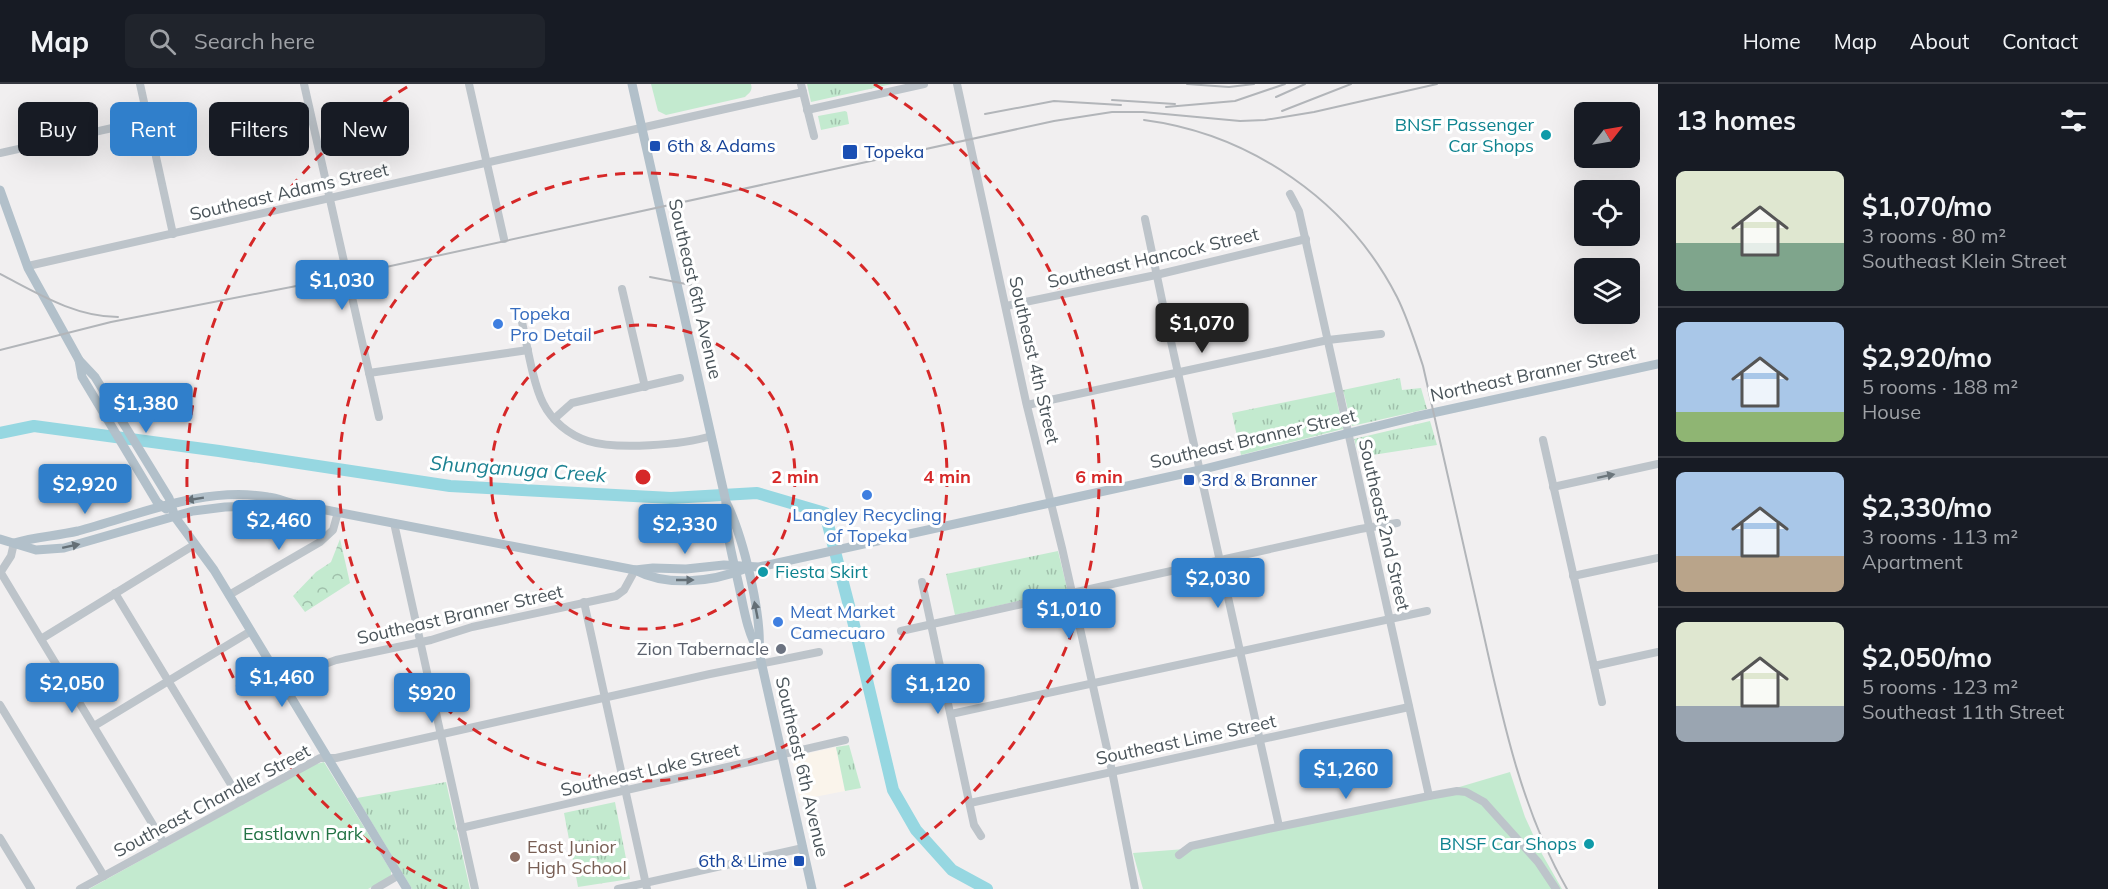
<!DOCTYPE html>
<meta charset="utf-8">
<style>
:root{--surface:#171b24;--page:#20242c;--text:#f1f3f6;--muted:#9ea1a6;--line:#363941;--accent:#307fcb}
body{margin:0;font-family:Mulish,sans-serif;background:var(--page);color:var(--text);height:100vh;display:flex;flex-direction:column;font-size:22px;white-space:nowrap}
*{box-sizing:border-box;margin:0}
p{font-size:20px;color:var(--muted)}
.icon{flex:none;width:33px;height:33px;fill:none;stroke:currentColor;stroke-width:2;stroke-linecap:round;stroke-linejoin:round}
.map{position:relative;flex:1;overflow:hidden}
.drawer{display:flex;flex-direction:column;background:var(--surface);width:450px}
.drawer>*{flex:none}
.top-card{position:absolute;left:18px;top:18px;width:570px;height:54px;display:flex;gap:12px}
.needle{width:39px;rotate:59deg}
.buttons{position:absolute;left:1574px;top:18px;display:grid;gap:12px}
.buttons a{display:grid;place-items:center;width:66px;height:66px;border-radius:9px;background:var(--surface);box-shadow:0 6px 24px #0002;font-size:30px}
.price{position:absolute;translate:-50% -51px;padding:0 14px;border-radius:6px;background:var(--accent);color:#fff;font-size:20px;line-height:39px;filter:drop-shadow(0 2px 3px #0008)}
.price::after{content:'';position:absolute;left:50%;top:36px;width:18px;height:14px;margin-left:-9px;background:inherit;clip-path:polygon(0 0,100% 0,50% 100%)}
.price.selected{background:#222;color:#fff}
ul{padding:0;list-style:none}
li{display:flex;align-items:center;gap:18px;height:150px;padding:0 18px}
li+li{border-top:2px solid var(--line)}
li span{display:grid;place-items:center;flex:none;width:168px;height:120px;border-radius:9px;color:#555}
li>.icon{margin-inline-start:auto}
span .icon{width:72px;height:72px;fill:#fffc;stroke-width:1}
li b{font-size:26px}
h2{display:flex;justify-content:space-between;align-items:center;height:72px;padding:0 18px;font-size:26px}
.chip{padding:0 21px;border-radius:9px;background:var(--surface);box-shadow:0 6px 24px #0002;font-size:21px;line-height:54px}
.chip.selected{background:var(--accent);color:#fff}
header{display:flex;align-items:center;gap:36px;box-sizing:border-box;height:84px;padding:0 30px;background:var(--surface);border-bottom:2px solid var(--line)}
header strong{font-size:28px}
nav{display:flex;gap:33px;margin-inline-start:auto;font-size:21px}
.search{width:420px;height:54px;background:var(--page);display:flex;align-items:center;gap:15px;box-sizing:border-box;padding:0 21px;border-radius:9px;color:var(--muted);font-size:22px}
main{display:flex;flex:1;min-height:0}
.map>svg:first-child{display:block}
</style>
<header>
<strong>Map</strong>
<div class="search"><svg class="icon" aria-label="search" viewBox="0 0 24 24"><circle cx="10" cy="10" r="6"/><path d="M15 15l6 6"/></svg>Search here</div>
<nav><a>Home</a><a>Map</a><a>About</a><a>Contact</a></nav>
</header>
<main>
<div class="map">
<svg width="1658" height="805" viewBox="0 0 1658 805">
<defs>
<pattern id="grass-tufts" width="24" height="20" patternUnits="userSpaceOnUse" patternTransform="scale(1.5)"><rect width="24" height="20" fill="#c3eacf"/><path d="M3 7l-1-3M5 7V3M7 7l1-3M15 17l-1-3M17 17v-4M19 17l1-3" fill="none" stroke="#a0c0ab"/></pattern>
<pattern id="forest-crowns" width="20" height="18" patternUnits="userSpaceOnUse" patternTransform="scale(1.5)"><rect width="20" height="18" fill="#c3eacf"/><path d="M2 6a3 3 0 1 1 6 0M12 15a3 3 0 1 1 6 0" fill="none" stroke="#a0c0ab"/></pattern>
</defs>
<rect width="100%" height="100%" fill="#f1eff0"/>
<polygon fill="#faf4eb" points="836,663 845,707 799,716 792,673"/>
<g fill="url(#grass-tufts)">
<polygon points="807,0 892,0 811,18"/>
<polygon points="845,27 847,28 849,40 821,46 818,32"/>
<polygon points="1400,294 1402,306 1421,304 1427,325 1352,342 1343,306"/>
<polygon points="1335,308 1343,345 1241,371 1232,329"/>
<polygon points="1430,337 1437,361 1366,372 1357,365 1354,355"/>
<polygon points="1058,467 1067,504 1065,507 955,531 946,490"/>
<polygon points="849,661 861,704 845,707 836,663"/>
<polygon points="446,698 470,805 412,805 357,714"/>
<polygon points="615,718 630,795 578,803 564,729"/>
</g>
<polygon fill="url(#forest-crowns)" points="340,455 350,499 305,528 293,512 316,488 331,478"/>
<g fill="#c3eacf">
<path d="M651 0H751C753 7 749 9 745 13L666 31 658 27Z"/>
<polygon points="324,678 391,787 391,791 388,794 368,805 89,805 313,681"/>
<polygon points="1510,688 1525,733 1542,770 1562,805 1143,805 1133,769 1185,765 1429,712"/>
</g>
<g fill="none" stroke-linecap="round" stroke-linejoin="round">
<polyline stroke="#96d7e1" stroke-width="12" points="0,349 34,342 219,367 450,402 671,414 757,409 825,429 854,541 893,706 916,746 952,786 987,805"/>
<g stroke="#bdc4ca" stroke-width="8">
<polyline points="140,0 173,150"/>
<polyline points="304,0 379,333"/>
<polyline points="469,0 504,155"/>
<polyline points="801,0 814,52"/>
<polyline points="957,0 1026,318 1062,464 1112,687 1135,805"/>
<polyline points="807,26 924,0"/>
<polyline points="0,69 148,36"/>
<polyline points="1290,110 1299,127 1429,712"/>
<polyline points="1145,135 1166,235 1279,742"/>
<path d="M28 182C286 125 544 64 803 8"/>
<polyline points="622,205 645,303"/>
<polyline points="1006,222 1156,191 1306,155"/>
<path d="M520 229C526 254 532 297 543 319 552 337 569 351 588 357 616 366 683 361 711 352"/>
<polyline points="369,289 528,266"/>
<polyline points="1027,321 1328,256 1381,250"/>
<polyline points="554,335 572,319 680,294"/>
<polyline points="1543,356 1602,618"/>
<polyline points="1553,403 1658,380"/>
<polyline points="394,439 475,805"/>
<polyline points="0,489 11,472 14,459"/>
<polyline points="1,489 164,759"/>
<polyline points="1573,492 1658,474"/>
<polyline points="922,498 974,741 981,752"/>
<polyline points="115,509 241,717"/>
<polyline points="229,511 320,458 333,446 338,428"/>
<polyline points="584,518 647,805"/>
<polyline points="901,547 1360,445 1397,439"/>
<polyline points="41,555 194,461"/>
<polyline points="1594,582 1658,568"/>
<polyline points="285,604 325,580 336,576 431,556 472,543 616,512 624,506 635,486"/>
<polyline points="0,621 104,792"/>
<polyline points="951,630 1427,527"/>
<polyline points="94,642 251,547"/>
<polyline points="970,719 1409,623"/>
<polyline points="461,744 845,656"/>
<polyline points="0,754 31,805"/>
<polyline points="1179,771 1191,762 1268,745 1429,712 1457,707 1466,708 1484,718 1538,778 1556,805"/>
<polyline points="80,805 320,674 336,674 710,590 819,568"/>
<polyline points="375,805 399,791"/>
<polyline points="618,805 803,764"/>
</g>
<g stroke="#b2c0ca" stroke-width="9">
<path d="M632 0 726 418C743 452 762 530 759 568"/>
<polyline points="0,106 28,184 79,276 95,293 169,414 175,433 214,486 407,805"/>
<polyline points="79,276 82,293 157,418 166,425"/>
<path d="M726 420C725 448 733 474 739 502 744 525 747 548 759 568L812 805"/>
<polyline points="0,455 36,466 64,464 193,427 225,423 286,421"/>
<path d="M14 459C35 453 56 452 78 447 139 431 203 402 268 413 277 414 286 418 295 420L635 486C667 503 712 498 744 485"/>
<polyline points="635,486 653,484 686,485 724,481 759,483 1200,386 1414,333 1658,280"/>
</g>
<g stroke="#b2b5b9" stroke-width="2">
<polyline points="1187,0 1229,3 1254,0"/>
<polyline points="1276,13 1305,0"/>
<polyline points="1112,16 1175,20"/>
<polyline points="1166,23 1235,17 1285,0"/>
<polyline points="1282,27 1351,0"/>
<polyline points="985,30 1054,17 1121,21"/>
<path d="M1144 36C1251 50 1348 117 1397 213 1408 235 1415 258 1423 282 1443 369 1462 456 1482 543 1502 633 1521 725 1567 805"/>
<path d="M0 190C37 209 75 233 118 233"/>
<polyline points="650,193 691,201"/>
<polyline points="0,266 111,238 322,197 1054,37 1112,28 1143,28 1240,37 1265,36 1314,28 1437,0"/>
</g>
</g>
<defs><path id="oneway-solid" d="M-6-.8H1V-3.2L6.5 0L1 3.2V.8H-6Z" transform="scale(1.5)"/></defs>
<use fill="#6c767c" href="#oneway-solid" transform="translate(1606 392) rotate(-12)"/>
<g fill="#646f76">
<use href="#oneway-solid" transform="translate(195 415) rotate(171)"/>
<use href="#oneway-solid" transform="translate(71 462) rotate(-12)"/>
<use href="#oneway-solid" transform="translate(685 496)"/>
<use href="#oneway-solid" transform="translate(756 526) rotate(-101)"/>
</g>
<g fill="none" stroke="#d62828" stroke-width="3" stroke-dasharray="10 8">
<circle cx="643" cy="393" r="152"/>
<circle cx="643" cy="393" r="304"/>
<path d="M447 805A456 456 0 0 1 412 0M874 0A456 456 0 0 1 839 805"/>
</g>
<g fill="#0f9aa8" stroke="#fff" stroke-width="2">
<circle cx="1546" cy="51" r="6"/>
<circle cx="763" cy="488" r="6"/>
<circle cx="1589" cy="760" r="6"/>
</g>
<g fill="#1a4fb4" stroke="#fff" stroke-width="2">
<rect x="649" y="56" width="12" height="12" rx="3"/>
<rect x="842" y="60" width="16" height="16" rx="3"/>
<rect x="1183" y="390" width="12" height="12" rx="3"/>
<rect x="793" y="771" width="12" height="12" rx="3"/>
</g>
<g fill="#3f7fe0" stroke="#fff" stroke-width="2">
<circle cx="498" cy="240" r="6"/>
<circle cx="867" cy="411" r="6"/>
<circle cx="778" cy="538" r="6"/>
</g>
<circle fill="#6b7280" stroke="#fff" stroke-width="2" cx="781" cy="565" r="6"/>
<circle fill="#8d6e63" stroke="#fff" stroke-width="2" cx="515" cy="773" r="6"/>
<g text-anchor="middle" stroke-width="6" stroke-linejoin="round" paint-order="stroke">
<g font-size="18" fill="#0d838f" stroke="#fff" text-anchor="end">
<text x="1534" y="47">BNSF Passenger<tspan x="1534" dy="21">Car Shops</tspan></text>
<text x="775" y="494" text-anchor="start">Fiesta Skirt</text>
<text x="1577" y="766">BNSF Car Shops</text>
</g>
<g font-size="18" fill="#164399" stroke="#fff" text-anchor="start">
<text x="667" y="68">6th &amp; Adams</text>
<text x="864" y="74">Topeka</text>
<text x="1201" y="402">3rd &amp; Branner</text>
<text x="787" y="783" text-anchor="end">6th &amp; Lime</text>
</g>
<g font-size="18" fill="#4a545a" stroke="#fff">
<text transform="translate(289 108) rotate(-13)" y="6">Southeast Adams Street</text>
<text transform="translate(1153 174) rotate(-13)" y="6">Southeast Hancock Street</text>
<text transform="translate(695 205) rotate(77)" y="6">Southeast 6th Avenue</text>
<text transform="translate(1034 276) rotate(77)" y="6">Southeast 4th Street</text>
<text transform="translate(1533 290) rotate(-12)" y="6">Northeast Branner Street</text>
<text transform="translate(1253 355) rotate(-13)" y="6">Southeast Branner Street</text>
<text transform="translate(1384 441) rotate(77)" y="6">Southeast 2nd Street</text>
<text transform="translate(460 531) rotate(-13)" y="6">Southeast Branner Street</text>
<text transform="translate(1186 656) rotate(-12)" y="6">Southeast Lime Street</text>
<text transform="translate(802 683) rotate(77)" y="6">Southeast 6th Avenue</text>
<text transform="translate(650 686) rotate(-13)" y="6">Southeast Lake Street</text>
<text transform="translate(212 717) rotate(-28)" y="6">Southeast Chandler Street</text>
</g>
<g font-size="18" fill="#366cbe" stroke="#fff" text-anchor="start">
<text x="510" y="236">Topeka<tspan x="510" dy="21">Pro Detail</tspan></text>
<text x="867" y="437" text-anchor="middle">Langley Recycling<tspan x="867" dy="21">of Topeka</tspan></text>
<text x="790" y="534">Meat Market<tspan x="790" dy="21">Camecuaro</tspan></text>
</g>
<g font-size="18" fill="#5b616d" stroke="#fff" text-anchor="end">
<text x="769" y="571">Zion Tabernacle</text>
</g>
<g font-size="18" fill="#237345" stroke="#fff">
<text x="303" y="756">Eastlawn Park</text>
</g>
<g font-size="18" fill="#785e54" stroke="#fff" text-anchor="start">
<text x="527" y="769">East Junior<tspan x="527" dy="21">High School</tspan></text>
</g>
<g font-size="20" font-style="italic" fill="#1d8292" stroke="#fff">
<text transform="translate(518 385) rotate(4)" y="7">Shunganuga Creek</text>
</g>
</g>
<circle cx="643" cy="393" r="9" fill="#d62828" stroke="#fff" stroke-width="3"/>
<g font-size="18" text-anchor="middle" font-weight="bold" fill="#d62828" stroke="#fff" stroke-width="6" stroke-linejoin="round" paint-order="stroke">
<text x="795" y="399">2 min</text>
<text x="947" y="399">4 min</text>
<text x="1099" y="399">6 min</text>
</g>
</svg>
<div class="buttons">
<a><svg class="needle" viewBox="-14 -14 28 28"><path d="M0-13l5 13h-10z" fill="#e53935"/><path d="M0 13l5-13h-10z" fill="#9ea1a6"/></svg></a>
<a><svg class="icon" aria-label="locate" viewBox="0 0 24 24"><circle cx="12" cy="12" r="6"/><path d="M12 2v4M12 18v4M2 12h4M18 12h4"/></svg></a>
<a><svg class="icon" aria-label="layers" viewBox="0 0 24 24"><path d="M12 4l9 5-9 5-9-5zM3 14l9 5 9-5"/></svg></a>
</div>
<b class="price" style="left:342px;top:227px">$1,030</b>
<b class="price selected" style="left:1202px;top:270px">$1,070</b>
<b class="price" style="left:146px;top:350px">$1,380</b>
<b class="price" style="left:85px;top:431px">$2,920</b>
<b class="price" style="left:279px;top:467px">$2,460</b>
<b class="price" style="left:685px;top:471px">$2,330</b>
<b class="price" style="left:1218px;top:525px">$2,030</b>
<b class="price" style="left:1069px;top:556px">$1,010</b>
<b class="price" style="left:282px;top:624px">$1,460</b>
<b class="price" style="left:72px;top:630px">$2,050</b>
<b class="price" style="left:938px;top:631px">$1,120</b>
<b class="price" style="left:432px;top:640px">$920</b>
<b class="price" style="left:1346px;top:716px">$1,260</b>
<div class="top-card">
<a class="chip">Buy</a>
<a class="chip selected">Rent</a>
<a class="chip">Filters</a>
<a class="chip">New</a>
</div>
</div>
<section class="drawer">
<h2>13 homes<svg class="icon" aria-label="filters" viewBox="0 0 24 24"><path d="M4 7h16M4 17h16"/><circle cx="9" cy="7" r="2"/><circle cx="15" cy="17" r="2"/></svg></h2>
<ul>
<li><span style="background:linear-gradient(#dfe7d0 60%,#7fa58c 0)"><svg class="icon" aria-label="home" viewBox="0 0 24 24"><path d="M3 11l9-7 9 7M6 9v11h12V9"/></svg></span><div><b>$1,070/mo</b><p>3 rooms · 80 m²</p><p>Southeast Klein Street</p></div></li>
<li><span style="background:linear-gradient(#a9c7e8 75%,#8fb573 0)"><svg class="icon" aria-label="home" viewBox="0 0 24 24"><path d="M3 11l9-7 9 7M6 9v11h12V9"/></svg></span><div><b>$2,920/mo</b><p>5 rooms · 188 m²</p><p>House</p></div></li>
<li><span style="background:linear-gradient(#a9c7e8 70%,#b9a48a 0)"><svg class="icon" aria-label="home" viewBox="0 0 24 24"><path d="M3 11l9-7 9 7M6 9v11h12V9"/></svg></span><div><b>$2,330/mo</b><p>3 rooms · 113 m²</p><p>Apartment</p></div></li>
<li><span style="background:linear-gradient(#dfe7d0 70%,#9aa5b1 0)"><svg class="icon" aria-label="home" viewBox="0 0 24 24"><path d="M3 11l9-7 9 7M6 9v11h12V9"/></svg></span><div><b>$2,050/mo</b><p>5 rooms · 123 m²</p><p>Southeast 11th Street</p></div></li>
</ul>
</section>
</main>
